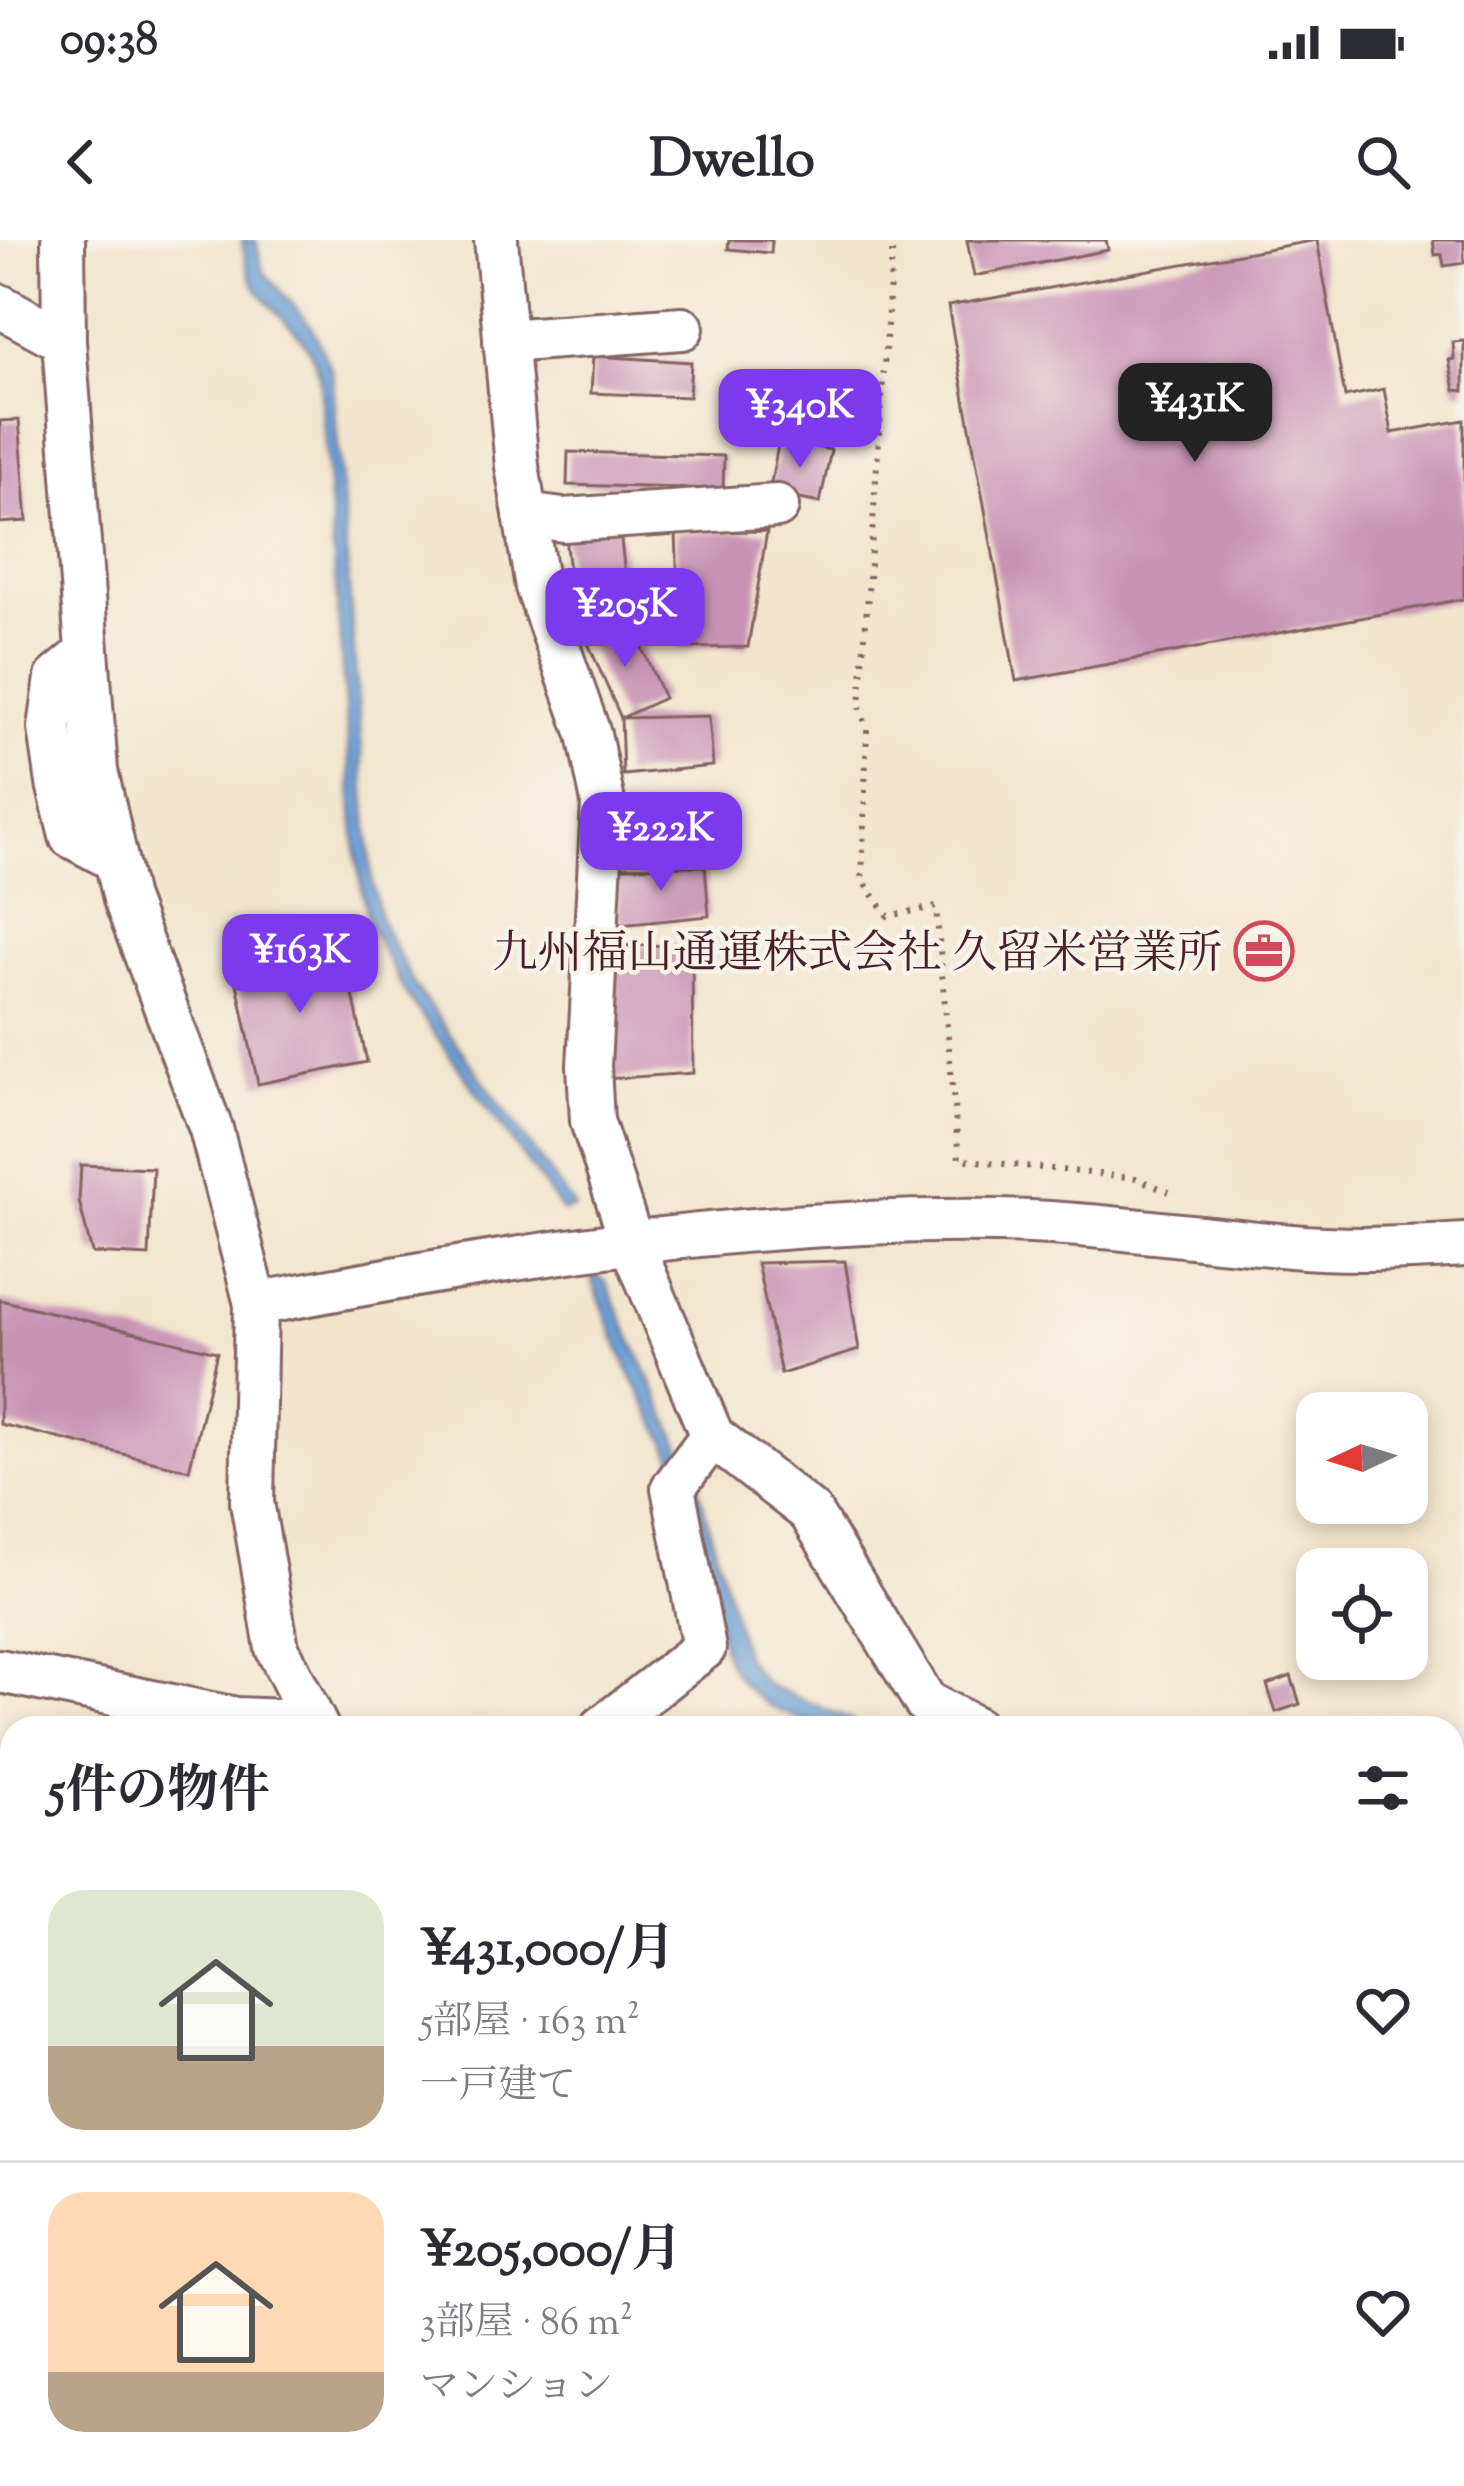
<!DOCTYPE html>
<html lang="ja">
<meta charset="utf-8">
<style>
:root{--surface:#fff;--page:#f7f7f7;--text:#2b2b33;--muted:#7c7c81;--line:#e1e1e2;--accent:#7c3aed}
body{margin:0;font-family:"Sorts Mill Goudy","Noto Serif JP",serif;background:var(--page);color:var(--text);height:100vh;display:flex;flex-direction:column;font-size:45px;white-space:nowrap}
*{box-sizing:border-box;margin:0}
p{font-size:39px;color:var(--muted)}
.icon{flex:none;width:66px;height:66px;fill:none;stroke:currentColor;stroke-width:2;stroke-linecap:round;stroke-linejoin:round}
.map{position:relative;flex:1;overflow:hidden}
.side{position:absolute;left:0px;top:1476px;width:1464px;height:771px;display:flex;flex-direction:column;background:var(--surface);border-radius:36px 36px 0 0;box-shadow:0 6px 18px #0003}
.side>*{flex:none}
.needle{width:78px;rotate:266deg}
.fabs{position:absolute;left:1296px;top:1152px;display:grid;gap:24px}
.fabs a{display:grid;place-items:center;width:132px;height:132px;border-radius:24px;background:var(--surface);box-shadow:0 6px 18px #0003;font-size:60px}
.price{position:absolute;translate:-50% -102px;padding:0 27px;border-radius:24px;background:var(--accent);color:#fff;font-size:39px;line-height:78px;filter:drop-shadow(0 3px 6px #0008)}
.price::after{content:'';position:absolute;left:50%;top:72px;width:36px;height:27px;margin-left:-18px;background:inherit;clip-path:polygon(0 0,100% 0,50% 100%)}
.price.selected{background:#222;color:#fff}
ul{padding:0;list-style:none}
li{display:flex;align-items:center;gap:36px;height:300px;padding:0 48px}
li+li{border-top:3px solid var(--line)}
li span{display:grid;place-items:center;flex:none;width:336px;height:240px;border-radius:36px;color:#555}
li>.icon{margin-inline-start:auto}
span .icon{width:144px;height:144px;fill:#fffc;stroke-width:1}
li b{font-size:51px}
h2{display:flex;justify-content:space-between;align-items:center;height:144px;padding:0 48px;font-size:51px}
.status{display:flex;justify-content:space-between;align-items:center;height:84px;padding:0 60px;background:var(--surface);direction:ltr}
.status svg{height:33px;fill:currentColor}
header{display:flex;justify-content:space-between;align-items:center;height:156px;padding:0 48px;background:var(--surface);font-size:54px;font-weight:700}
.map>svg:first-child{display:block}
</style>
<div class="status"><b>09:38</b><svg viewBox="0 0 49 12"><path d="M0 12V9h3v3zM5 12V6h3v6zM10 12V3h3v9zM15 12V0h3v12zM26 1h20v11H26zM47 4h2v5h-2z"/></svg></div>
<header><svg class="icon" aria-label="back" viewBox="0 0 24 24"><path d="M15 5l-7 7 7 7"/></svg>Dwello<svg class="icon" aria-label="search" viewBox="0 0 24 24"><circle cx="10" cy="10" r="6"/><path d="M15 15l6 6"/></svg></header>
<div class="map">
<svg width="1464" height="2246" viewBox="0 0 1464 2246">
<rect width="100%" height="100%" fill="#f7f3e8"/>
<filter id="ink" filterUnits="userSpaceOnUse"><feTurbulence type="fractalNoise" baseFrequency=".00833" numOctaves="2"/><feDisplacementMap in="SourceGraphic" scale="24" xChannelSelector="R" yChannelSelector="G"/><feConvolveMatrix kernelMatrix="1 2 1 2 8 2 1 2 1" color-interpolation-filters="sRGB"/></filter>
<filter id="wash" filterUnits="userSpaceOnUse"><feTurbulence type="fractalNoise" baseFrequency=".004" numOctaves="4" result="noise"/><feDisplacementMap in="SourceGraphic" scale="48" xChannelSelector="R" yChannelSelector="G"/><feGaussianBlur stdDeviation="2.7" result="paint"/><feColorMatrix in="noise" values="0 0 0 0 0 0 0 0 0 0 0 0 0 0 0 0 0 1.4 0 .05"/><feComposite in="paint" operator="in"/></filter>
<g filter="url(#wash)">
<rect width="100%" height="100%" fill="#f3e5cd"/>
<polygon fill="#aacb73" stroke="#7a754f" stroke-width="3" points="1464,1553 1464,1960 1452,1945 1452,1644 1457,1640 1452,1624 1452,1555"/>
<g fill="#689ed5" stroke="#595e80" stroke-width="3">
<path d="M242 0H256L263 31 311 85 332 132 372 641 380 679 414 745 575 968 562 971 405 753 368 683 357 621 320 140C311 96 287 86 261 54 248 38 245 20 242 0Z"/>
<path d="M596 1034 605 1041 697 1242 745 1418 765 1444 847 1478 861 1488C806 1488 744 1468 724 1412L673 1215 627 1127 590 1035Z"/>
<polygon points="1464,2098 1464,2246 1322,2246 1310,2235 1452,2235 1452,2101"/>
</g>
<g id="blocks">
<g fill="#c893b4">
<polygon points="729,0 772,0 771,13 728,9"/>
<polygon points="967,0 1106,0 1108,10 974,36"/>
<polygon points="1317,0 1345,157 1384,149 1392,193 1464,180 1464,359 1016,441 948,66"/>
<polygon points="1433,0 1464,0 1464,23 1444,26 1442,14 1435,15"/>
<polygon points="1464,101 1464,151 1455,150 1449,120 1454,119 1453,102"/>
<polygon points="593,116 691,122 689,157 591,153"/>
<polygon points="19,180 27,281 0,283 0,181"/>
<polygon points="779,200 831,210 820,263 769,253"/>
<polygon points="568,212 724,216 723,249 567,245"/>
<polygon points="618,274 628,361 573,366 563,280"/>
<polygon points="767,291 748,407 680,408 676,292"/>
<polygon points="630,381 664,458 621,478 587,401"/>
<polygon points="709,476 713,526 623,535 621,478"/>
<polygon points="705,626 709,676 619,685 616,627"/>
<polygon points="692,705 693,833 604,839 604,706"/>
<polygon points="343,707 367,822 258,844 234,729"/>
<polygon points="81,925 153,928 149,1016 92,1013 79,961"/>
<polygon points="845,1021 859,1110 781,1134 757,1023"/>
<polygon points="0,1060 217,1112 189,1230 0,1184"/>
<polygon points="1291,1436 1300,1464 1276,1472 1267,1445"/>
<polygon points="12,1572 12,1770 7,1771 0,1729 0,1574"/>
</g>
</g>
</g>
<g filter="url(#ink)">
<use href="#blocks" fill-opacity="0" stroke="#856464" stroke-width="3"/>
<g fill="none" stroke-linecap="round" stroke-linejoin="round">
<g stroke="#856464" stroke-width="48">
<g id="minor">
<polyline points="63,0 64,101 96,531 125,659 211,889 256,1064 252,1262 277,1408 317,1488"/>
<polyline points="496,0 517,226 537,347 589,494 603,562 589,826 592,881 631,1001 712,1196 810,1272 926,1463 975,1488"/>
<polyline points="0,66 64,101"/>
<polyline points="505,101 682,88"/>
<polyline points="525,275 563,280 777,266"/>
<polyline points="87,413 57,438 50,488 58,543 71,596 116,620"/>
<path d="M256 1064C502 1017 748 977 999 981 1097 983 1194 998 1291 1006 1347 1011 1407 1009 1464 1005"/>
<polyline points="0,1431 236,1479 314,1482"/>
<polyline points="602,1488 704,1408 673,1248 712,1196"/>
<polyline points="1452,2000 1464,2011"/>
<polyline points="1452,2083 1464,2081"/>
<polyline points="495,2235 495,2246"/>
<polyline points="1230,2235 1240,2246"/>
<polyline points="1287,2235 1297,2246"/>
</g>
</g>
<polyline stroke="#856464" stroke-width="6" stroke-dasharray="3 9" stroke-linecap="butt" points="893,0 860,466 867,490 862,639 888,676 936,667 959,919 1136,938 1169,952"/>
<use href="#minor" stroke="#fff" stroke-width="42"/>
</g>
</g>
<defs>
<g id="office-ring" transform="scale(3)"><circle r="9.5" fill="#f7f3e8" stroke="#d1495b" stroke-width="1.5"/><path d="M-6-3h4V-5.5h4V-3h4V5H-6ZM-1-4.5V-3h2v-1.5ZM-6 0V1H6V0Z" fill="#d1495b"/></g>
</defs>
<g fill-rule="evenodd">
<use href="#office-ring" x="1264" y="711"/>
</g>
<g text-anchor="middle" stroke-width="9" stroke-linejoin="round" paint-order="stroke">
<g font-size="45" fill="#4a1f2b" stroke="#f7f3e8" text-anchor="end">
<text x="1222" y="727">九州福山通運株式会社 久留米営業所</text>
</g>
</g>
</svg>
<div class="fabs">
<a><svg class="needle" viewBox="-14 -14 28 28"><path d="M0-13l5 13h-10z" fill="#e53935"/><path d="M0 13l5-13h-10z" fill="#7c7c81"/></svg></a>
<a><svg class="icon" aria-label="locate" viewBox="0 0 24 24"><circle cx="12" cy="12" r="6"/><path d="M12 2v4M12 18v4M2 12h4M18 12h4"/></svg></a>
</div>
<b class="price selected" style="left:1195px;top:225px">¥431K</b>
<b class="price" style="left:800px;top:231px">¥340K</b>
<b class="price" style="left:625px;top:430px">¥205K</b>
<b class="price" style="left:661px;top:654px">¥222K</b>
<b class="price" style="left:300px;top:776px">¥163K</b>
<section class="side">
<h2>5件の物件<svg class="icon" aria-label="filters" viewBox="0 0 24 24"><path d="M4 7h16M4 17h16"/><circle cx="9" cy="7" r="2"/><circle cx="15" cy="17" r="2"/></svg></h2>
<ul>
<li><span style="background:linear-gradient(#dfe7d0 65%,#b9a48a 0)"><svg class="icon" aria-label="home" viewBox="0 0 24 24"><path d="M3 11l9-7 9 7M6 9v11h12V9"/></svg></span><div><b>¥431,000/月</b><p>5部屋 · 163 m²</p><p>一戸建て</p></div><svg class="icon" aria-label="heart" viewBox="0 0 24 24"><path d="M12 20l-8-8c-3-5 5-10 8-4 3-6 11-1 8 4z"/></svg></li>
<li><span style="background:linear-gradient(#ffd9b3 75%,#b9a48a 0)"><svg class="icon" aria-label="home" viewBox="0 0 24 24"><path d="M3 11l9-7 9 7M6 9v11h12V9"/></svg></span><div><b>¥205,000/月</b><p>3部屋 · 86 m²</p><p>マンション</p></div><svg class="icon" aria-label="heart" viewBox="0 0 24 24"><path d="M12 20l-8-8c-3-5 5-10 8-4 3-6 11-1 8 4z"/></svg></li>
</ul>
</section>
</div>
